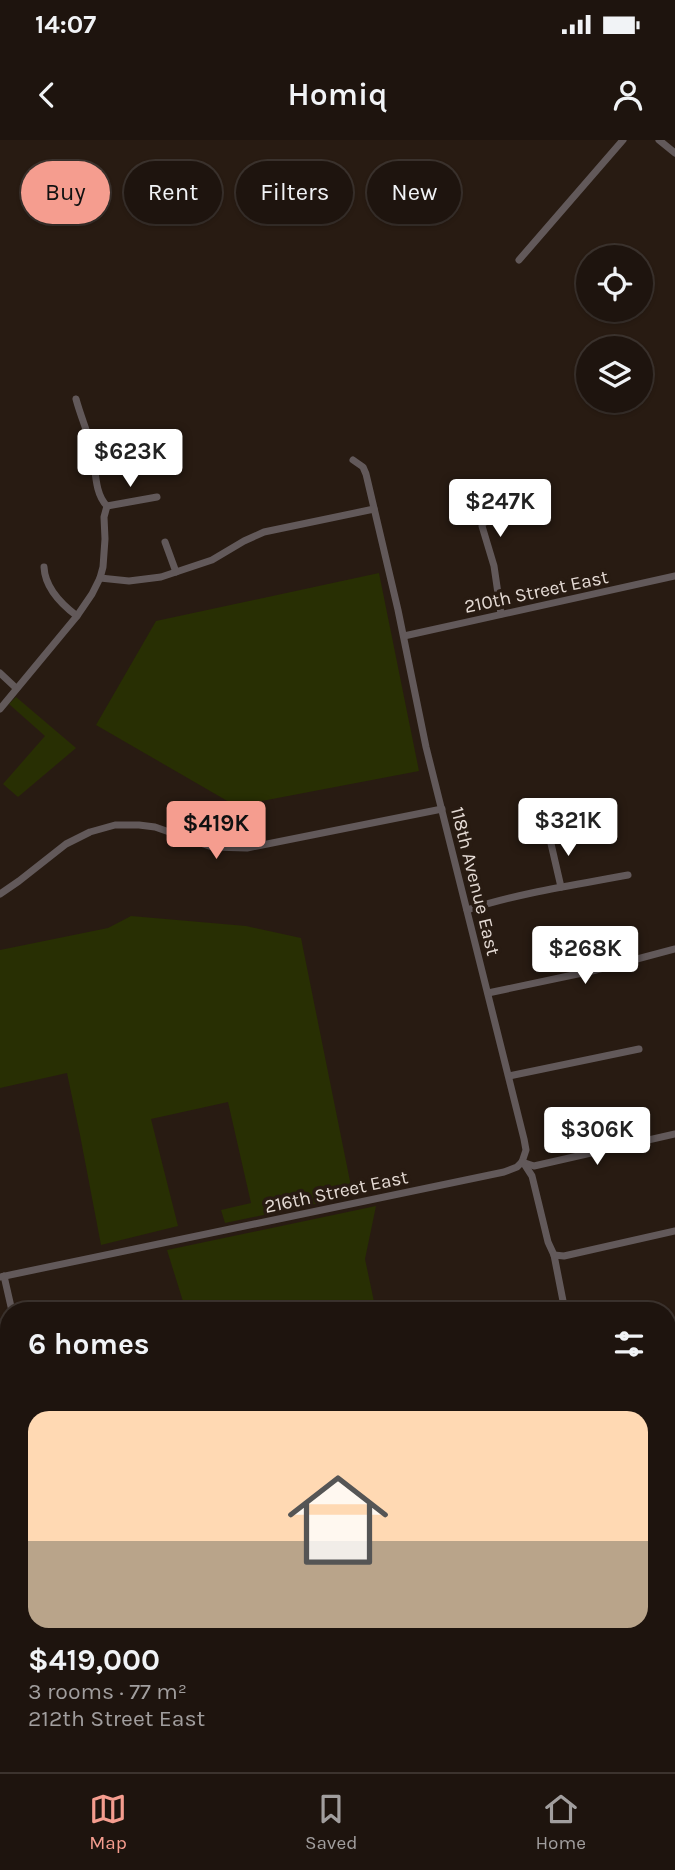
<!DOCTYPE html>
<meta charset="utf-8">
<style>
:root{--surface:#1e140e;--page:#261d17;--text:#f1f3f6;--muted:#a19e9e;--line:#3c332e;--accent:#f59d8f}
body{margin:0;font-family:Karla,sans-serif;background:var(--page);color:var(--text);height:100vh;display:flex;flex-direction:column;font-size:26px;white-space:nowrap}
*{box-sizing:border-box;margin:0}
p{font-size:23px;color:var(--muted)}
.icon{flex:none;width:38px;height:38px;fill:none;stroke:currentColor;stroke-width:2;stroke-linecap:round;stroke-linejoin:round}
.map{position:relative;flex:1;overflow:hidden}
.details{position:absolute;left:0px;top:1162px;width:676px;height:471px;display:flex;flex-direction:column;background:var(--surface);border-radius:28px 28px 0 0;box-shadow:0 2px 5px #0004,0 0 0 2px var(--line)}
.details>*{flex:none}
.hud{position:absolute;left:21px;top:21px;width:634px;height:63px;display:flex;gap:14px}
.tools{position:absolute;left:576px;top:105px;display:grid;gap:14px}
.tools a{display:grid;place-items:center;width:77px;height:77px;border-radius:50%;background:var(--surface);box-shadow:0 2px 5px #0004,0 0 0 2px var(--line);font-size:35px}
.price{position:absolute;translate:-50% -60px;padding:0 16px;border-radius:7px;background:#fff;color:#222;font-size:23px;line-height:46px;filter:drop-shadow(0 2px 4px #0008)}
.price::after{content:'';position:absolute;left:50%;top:42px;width:21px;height:16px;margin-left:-10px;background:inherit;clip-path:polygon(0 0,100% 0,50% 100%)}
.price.current{background:var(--accent);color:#111}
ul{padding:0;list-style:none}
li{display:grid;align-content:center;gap:14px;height:371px;padding:0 28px}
li span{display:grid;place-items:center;height:217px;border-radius:21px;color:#555}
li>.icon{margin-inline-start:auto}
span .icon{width:126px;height:126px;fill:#fffc;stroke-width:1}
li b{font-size:30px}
h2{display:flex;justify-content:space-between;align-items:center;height:84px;padding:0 28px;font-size:30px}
.chip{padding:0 24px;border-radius:32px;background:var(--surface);box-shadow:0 2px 5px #0004,0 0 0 2px var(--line);font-size:24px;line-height:63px}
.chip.current{background:var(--accent);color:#111}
.status{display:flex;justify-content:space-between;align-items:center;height:49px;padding:0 35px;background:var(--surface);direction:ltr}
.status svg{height:19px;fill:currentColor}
header{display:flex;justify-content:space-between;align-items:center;height:91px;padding:0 28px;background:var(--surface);font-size:32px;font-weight:600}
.menu{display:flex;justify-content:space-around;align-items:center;height:98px;border-top:2px solid var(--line);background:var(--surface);font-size:19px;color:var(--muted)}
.menu a{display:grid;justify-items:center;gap:4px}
.menu .current{color:var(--accent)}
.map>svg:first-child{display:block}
</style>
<div class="status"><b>14:07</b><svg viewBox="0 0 49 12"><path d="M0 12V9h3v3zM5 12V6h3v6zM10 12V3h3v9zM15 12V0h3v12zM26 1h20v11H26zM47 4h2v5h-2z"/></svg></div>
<header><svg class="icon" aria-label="back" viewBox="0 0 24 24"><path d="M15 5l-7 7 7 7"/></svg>Homiq<svg class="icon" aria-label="person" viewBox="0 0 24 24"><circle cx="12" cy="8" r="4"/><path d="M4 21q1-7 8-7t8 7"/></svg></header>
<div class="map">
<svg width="675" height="1632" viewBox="0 0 675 1632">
<rect width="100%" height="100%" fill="#281b12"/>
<g fill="#282f03">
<polygon points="379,433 419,631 236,666 96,585 156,481"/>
<polygon points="16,557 76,608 18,657 3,644 45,596 9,564"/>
<polygon points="131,776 246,786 301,798 353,1056 225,1083 221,1070 251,1063 228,962 151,979 178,1086 101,1105 80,995 67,933 0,948 0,810 108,788"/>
<polygon points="376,1066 365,1119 376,1171 186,1171 167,1110"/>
<polygon points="302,1624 355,1624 347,1632 304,1632"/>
</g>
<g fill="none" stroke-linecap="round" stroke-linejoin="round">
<g stroke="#62595a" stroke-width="7">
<polyline points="659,0 675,13"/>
<polyline points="519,120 623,0"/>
<path d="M76 259C80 274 86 288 90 302 97 322 92 351 107 366"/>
<polyline points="353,320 363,327 366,334 398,470 426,607 524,999 526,1010 522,1022"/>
<polyline points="107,366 157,357"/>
<polyline points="165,402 176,432"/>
<path d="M44 427C45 448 61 464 77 476"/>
<polyline points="100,438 129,441 161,437 212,420 244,401 264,392 374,369"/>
<polyline points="501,474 494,426 482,386 483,383 487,381 515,373 509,347"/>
<polyline points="404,496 675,436"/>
<polyline points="0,533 16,548"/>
<polyline points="0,569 77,476 92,454 100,438 103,427 105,399 104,377 107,366"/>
<polyline points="549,695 561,747"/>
<polyline points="0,754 19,741 66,704 90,692 115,685 139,685 155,687 212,707 247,708 442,669"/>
<path d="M467 770C519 753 574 745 628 735"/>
<polyline points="488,853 592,831 675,809"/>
<polyline points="509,936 639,909"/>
<polyline points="522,1022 534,1026 675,994"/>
<polyline points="523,1022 532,1036 548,1102 554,1115 565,1171"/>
<polyline points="554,1115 564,1116 675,1091"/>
<polyline points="4,1136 12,1171"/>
<polyline points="0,1137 504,1032 517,1027 522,1022"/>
<polyline points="571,1624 573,1632"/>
</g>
</g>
<g text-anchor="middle" stroke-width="7" stroke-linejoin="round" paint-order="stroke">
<g font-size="19" fill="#e4dad4" stroke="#281b12">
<text transform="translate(536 451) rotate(-12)" y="7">210th Street East</text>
<text transform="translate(476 741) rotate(76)" y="7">118th Avenue East</text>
<text transform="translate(336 1051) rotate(-12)" y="7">216th Street East</text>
</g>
</g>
</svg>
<div class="tools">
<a><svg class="icon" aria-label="locate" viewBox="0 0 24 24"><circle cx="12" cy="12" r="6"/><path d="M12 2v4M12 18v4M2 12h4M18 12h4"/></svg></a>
<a><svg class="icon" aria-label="layers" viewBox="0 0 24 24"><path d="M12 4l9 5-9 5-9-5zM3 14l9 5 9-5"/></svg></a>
</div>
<b class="price" style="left:130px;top:349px">$623K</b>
<b class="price" style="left:500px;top:399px">$247K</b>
<b class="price" style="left:568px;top:718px">$321K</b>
<b class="price current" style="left:216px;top:721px">$419K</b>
<b class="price" style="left:585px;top:846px">$268K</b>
<b class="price" style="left:597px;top:1027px">$306K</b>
<div class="hud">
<a class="chip current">Buy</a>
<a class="chip">Rent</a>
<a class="chip">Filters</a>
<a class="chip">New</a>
</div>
<section class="details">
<h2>6 homes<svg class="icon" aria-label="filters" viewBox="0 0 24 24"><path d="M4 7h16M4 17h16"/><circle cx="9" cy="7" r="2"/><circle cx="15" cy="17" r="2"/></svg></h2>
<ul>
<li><span style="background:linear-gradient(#ffd9b3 60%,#b9a48a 0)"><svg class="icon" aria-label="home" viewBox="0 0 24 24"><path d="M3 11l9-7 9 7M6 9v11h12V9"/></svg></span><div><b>$419,000</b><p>3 rooms · 77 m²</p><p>212th Street East</p></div></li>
</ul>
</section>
</div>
<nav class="menu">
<a class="current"><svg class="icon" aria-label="map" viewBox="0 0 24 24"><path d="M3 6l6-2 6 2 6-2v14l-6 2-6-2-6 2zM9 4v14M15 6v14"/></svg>Map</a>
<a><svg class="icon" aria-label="saved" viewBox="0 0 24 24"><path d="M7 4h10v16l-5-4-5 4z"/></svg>Saved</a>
<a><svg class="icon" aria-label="home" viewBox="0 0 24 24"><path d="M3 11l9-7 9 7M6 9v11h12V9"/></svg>Home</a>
</nav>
